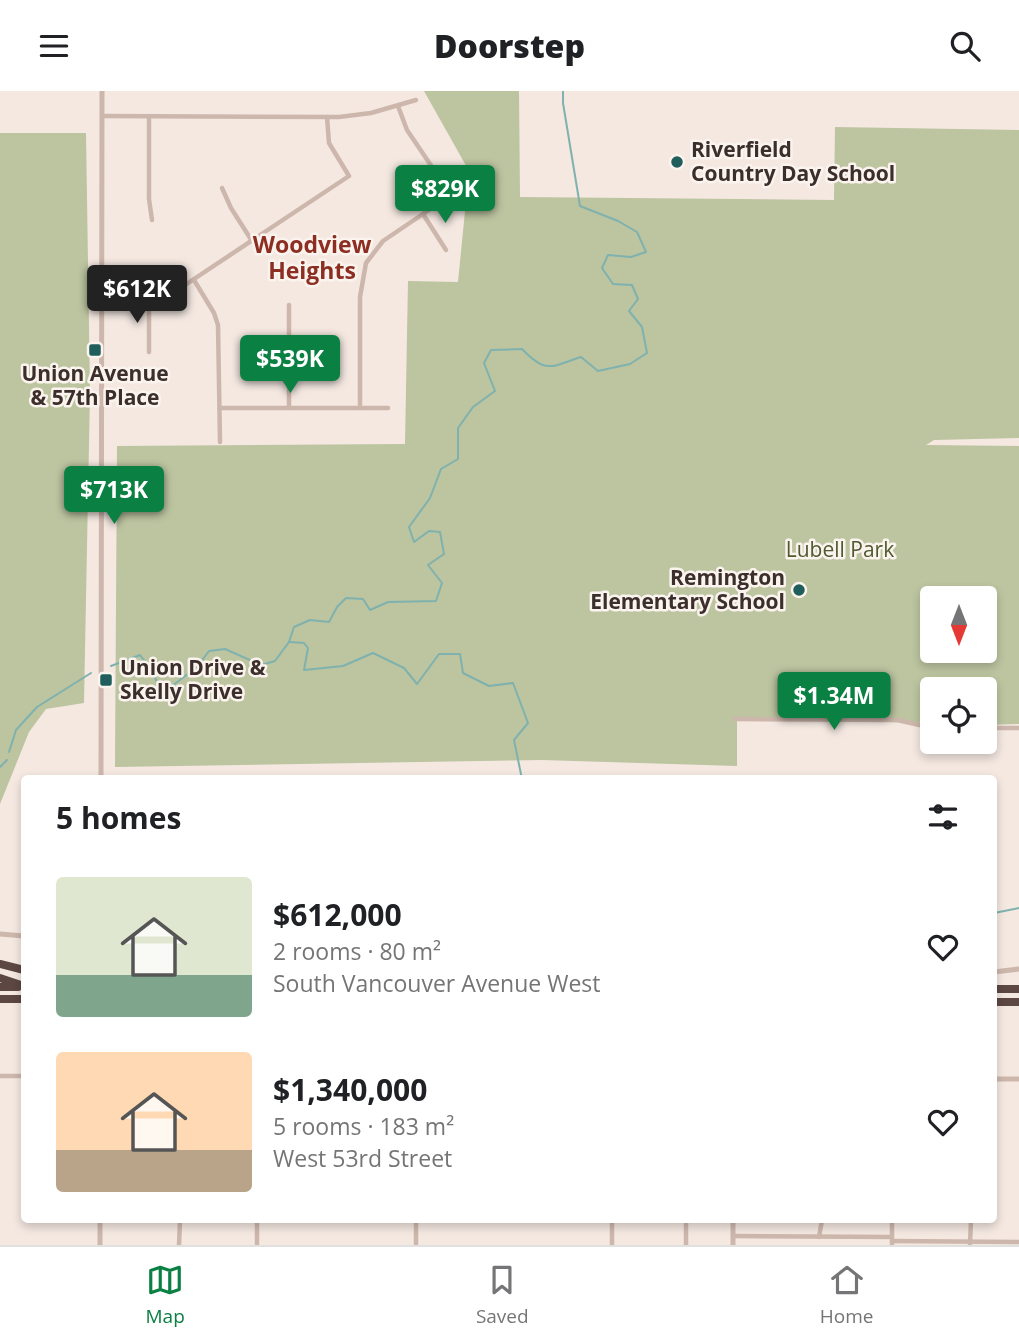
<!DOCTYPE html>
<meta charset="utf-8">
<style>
:root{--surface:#fff;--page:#f2f2f2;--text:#202124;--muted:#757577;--line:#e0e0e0;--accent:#0b8043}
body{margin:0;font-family:"Open Sans",sans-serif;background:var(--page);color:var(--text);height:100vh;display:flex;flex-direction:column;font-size:26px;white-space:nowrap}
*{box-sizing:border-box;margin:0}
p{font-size:23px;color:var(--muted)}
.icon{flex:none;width:38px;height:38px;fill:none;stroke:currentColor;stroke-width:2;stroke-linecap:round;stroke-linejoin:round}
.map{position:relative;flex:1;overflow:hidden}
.drawer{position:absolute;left:21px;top:684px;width:976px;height:448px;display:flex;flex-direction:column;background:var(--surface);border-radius:7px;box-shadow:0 4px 10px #0003}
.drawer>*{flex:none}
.needle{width:46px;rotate:180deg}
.tools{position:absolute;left:920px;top:495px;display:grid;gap:14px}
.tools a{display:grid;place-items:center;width:77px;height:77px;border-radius:7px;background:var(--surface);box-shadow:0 4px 10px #0003;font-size:35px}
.price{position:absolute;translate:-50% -60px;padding:0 16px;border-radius:7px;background:var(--accent);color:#fff;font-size:23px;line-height:46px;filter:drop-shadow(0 2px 4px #0008)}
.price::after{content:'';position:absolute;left:50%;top:42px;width:21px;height:16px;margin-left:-10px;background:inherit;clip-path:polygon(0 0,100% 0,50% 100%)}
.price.current{background:#222;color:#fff}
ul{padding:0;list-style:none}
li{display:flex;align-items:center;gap:21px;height:175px;padding:0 35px}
li span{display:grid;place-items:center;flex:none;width:196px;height:140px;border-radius:7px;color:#555}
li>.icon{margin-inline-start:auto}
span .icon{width:84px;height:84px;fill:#fffc;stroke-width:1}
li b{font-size:30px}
h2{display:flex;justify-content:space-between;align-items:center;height:84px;padding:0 35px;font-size:30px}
header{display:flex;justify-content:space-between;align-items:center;height:91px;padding:0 35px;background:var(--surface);font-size:32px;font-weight:800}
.tabs{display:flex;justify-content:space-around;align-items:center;height:98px;border-top:2px solid var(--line);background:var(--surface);font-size:19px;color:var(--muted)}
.tabs a{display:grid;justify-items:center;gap:4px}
.tabs .current{color:var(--accent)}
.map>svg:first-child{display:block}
</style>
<header><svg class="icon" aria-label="menu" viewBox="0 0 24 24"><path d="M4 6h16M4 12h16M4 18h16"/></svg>Doorstep<svg class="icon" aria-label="search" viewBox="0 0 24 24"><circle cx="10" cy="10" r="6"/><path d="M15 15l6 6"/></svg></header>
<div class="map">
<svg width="1019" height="1154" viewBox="0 0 1019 1154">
<rect width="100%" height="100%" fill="#f4e8e1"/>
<g fill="#bcc4a0" fill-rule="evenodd">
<path d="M424 0H519L520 106 834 109 835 36 1019 39V347L934 349 926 354 1019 355V633L985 634V598H933V632L737 628V675L542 669 115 676 117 355 405 353 408 190 458 191 469 80ZM933 508H985V560H933Z"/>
<polygon points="0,42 86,42 90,301 84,612 46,618 29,641 0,713"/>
</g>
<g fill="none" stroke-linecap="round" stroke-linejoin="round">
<g stroke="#7fb2ae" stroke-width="2">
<polyline points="290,551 304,552 308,557 304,579 343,575 373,562 404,577 417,593 439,563 460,563 463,582 489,595 513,592 528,632 514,649 522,688"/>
<path d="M111 575 140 564 151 578 158 593 172 595 197 576 209 560 225 558 261 574 275 570 289 551 294 536 310 529 329 531 337 516 346 507 363 508 370 519 388 511 436 510 442 492 428 474 444 463 440 441 429 440 414 451 409 436 430 407 441 378 458 368V337L473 316 495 300 484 272 491 259 522 258C546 283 551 276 581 266L598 280 630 273 647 262 642 236 629 220 638 208 632 194 613 193 602 177 608 164 631 166 646 161 637 141 618 130 580 115 563 12V0"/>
<polyline points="9,661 16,639 37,616 91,582"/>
<polyline points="0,676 7,669"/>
<polyline points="994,822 1019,817"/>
</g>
<g stroke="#cdb7ac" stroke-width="4.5">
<polyline points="102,25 339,26 371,22 416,9"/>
<polyline points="149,25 149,108 152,129"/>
<polyline points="222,97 231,117 252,150"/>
<polyline points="423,123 446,159"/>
<polyline points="194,189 214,222 218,234 220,351"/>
<polyline points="101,209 156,207 173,202 349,85 329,52 327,26"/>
<polyline points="149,261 149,208"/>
<polyline points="220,317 388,317"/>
<polyline points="289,317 289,214"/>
<polyline points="360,317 360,206 366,172 383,150 451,104 407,39 398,15"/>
<polyline points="735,628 897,629 933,637"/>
<polyline points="985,637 1019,637"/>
<polyline points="0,985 24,985"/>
<polyline points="257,1129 257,1154"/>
<polyline points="612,1129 612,1154"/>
<polyline points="892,1129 892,1154"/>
<polyline points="733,1145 892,1146"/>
<polyline points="819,1146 822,1129"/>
<polyline points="892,1150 1019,1151"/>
<polyline points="970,1153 971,1129"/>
<polyline points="179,1154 180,1129"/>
<polyline points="416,1154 416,1129"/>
<polyline points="686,1154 686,1129"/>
</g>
<g stroke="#cdb7ac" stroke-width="5">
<polyline points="101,688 102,0"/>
<polyline points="0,843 24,845"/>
<polyline points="994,881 1019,878"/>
<polyline points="994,988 1019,988"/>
<polyline points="100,1154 100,1129"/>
<polyline points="733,1154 733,1129"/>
</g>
<g stroke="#5c4742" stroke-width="8">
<polyline points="0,873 24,879"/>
<polyline points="0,887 24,895"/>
<polyline points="0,896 18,896"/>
<polyline points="994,898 1019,898"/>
<polyline points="0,908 24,908"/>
<polyline points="994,911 1019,911"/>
</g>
</g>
<g fill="#1f5e5a" stroke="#fbf3ee" stroke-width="2.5">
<circle cx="677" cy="71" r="7"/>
<rect x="88" y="252" width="14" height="14" rx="3.5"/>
<circle cx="799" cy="499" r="7"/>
<rect x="99" y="582" width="14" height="14" rx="3.5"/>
</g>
<g text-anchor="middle" stroke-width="5" stroke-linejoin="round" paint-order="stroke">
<g font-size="21" font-weight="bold" fill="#3b2e2b" stroke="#fbf3ee" text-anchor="start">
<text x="691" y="66">Riverfield<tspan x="691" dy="24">Country Day School</tspan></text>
<text x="95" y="290" text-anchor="middle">Union Avenue<tspan x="95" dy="24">&amp; 57th Place</tspan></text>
<text x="785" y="494" text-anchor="end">Remington<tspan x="785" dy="24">Elementary School</tspan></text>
<text x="120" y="584">Union Drive &amp;<tspan x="120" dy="24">Skelly Drive</tspan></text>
</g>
<g font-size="21" fill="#4f5a2e" stroke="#fbf3ee">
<text x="840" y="466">Lubell Park</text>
</g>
<g font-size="23" font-weight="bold" fill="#8c2e22" stroke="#fbf3ee">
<text x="312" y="162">Woodview<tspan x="312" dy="26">Heights</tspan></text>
</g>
</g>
</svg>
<div class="tools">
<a><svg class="needle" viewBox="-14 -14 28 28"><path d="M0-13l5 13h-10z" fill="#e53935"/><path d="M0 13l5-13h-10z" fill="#757577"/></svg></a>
<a><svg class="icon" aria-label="locate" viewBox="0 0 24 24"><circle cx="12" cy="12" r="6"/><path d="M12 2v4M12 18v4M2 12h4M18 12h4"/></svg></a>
</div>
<b class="price" style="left:445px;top:134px">$829K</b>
<b class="price current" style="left:137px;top:234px">$612K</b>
<b class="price" style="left:290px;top:304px">$539K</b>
<b class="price" style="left:114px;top:435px">$713K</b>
<b class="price" style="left:834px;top:641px">$1.34M</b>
<section class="drawer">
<h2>5 homes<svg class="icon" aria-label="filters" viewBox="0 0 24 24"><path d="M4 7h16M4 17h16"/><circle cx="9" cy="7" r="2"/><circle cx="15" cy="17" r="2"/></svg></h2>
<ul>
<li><span style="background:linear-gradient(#dfe7d0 70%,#7fa58c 0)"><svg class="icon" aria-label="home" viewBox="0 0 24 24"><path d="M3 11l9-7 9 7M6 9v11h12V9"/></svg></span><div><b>$612,000</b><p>2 rooms · 80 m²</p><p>South Vancouver Avenue West</p></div><svg class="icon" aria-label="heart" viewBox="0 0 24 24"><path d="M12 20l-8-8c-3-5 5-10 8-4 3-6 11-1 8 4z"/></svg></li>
<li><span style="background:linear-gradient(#ffd9b3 70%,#b9a48a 0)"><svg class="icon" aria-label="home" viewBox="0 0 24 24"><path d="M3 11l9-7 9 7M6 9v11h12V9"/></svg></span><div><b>$1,340,000</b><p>5 rooms · 183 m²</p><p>West 53rd Street</p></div><svg class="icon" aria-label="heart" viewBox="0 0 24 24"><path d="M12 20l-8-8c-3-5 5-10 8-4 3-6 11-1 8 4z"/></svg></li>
</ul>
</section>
</div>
<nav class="tabs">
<a class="current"><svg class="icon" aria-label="map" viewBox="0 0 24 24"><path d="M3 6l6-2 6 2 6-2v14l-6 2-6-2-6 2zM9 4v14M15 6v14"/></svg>Map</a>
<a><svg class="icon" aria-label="saved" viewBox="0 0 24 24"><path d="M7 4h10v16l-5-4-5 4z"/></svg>Saved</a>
<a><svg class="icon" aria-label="home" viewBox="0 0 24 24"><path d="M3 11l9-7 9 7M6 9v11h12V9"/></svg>Home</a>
</nav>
